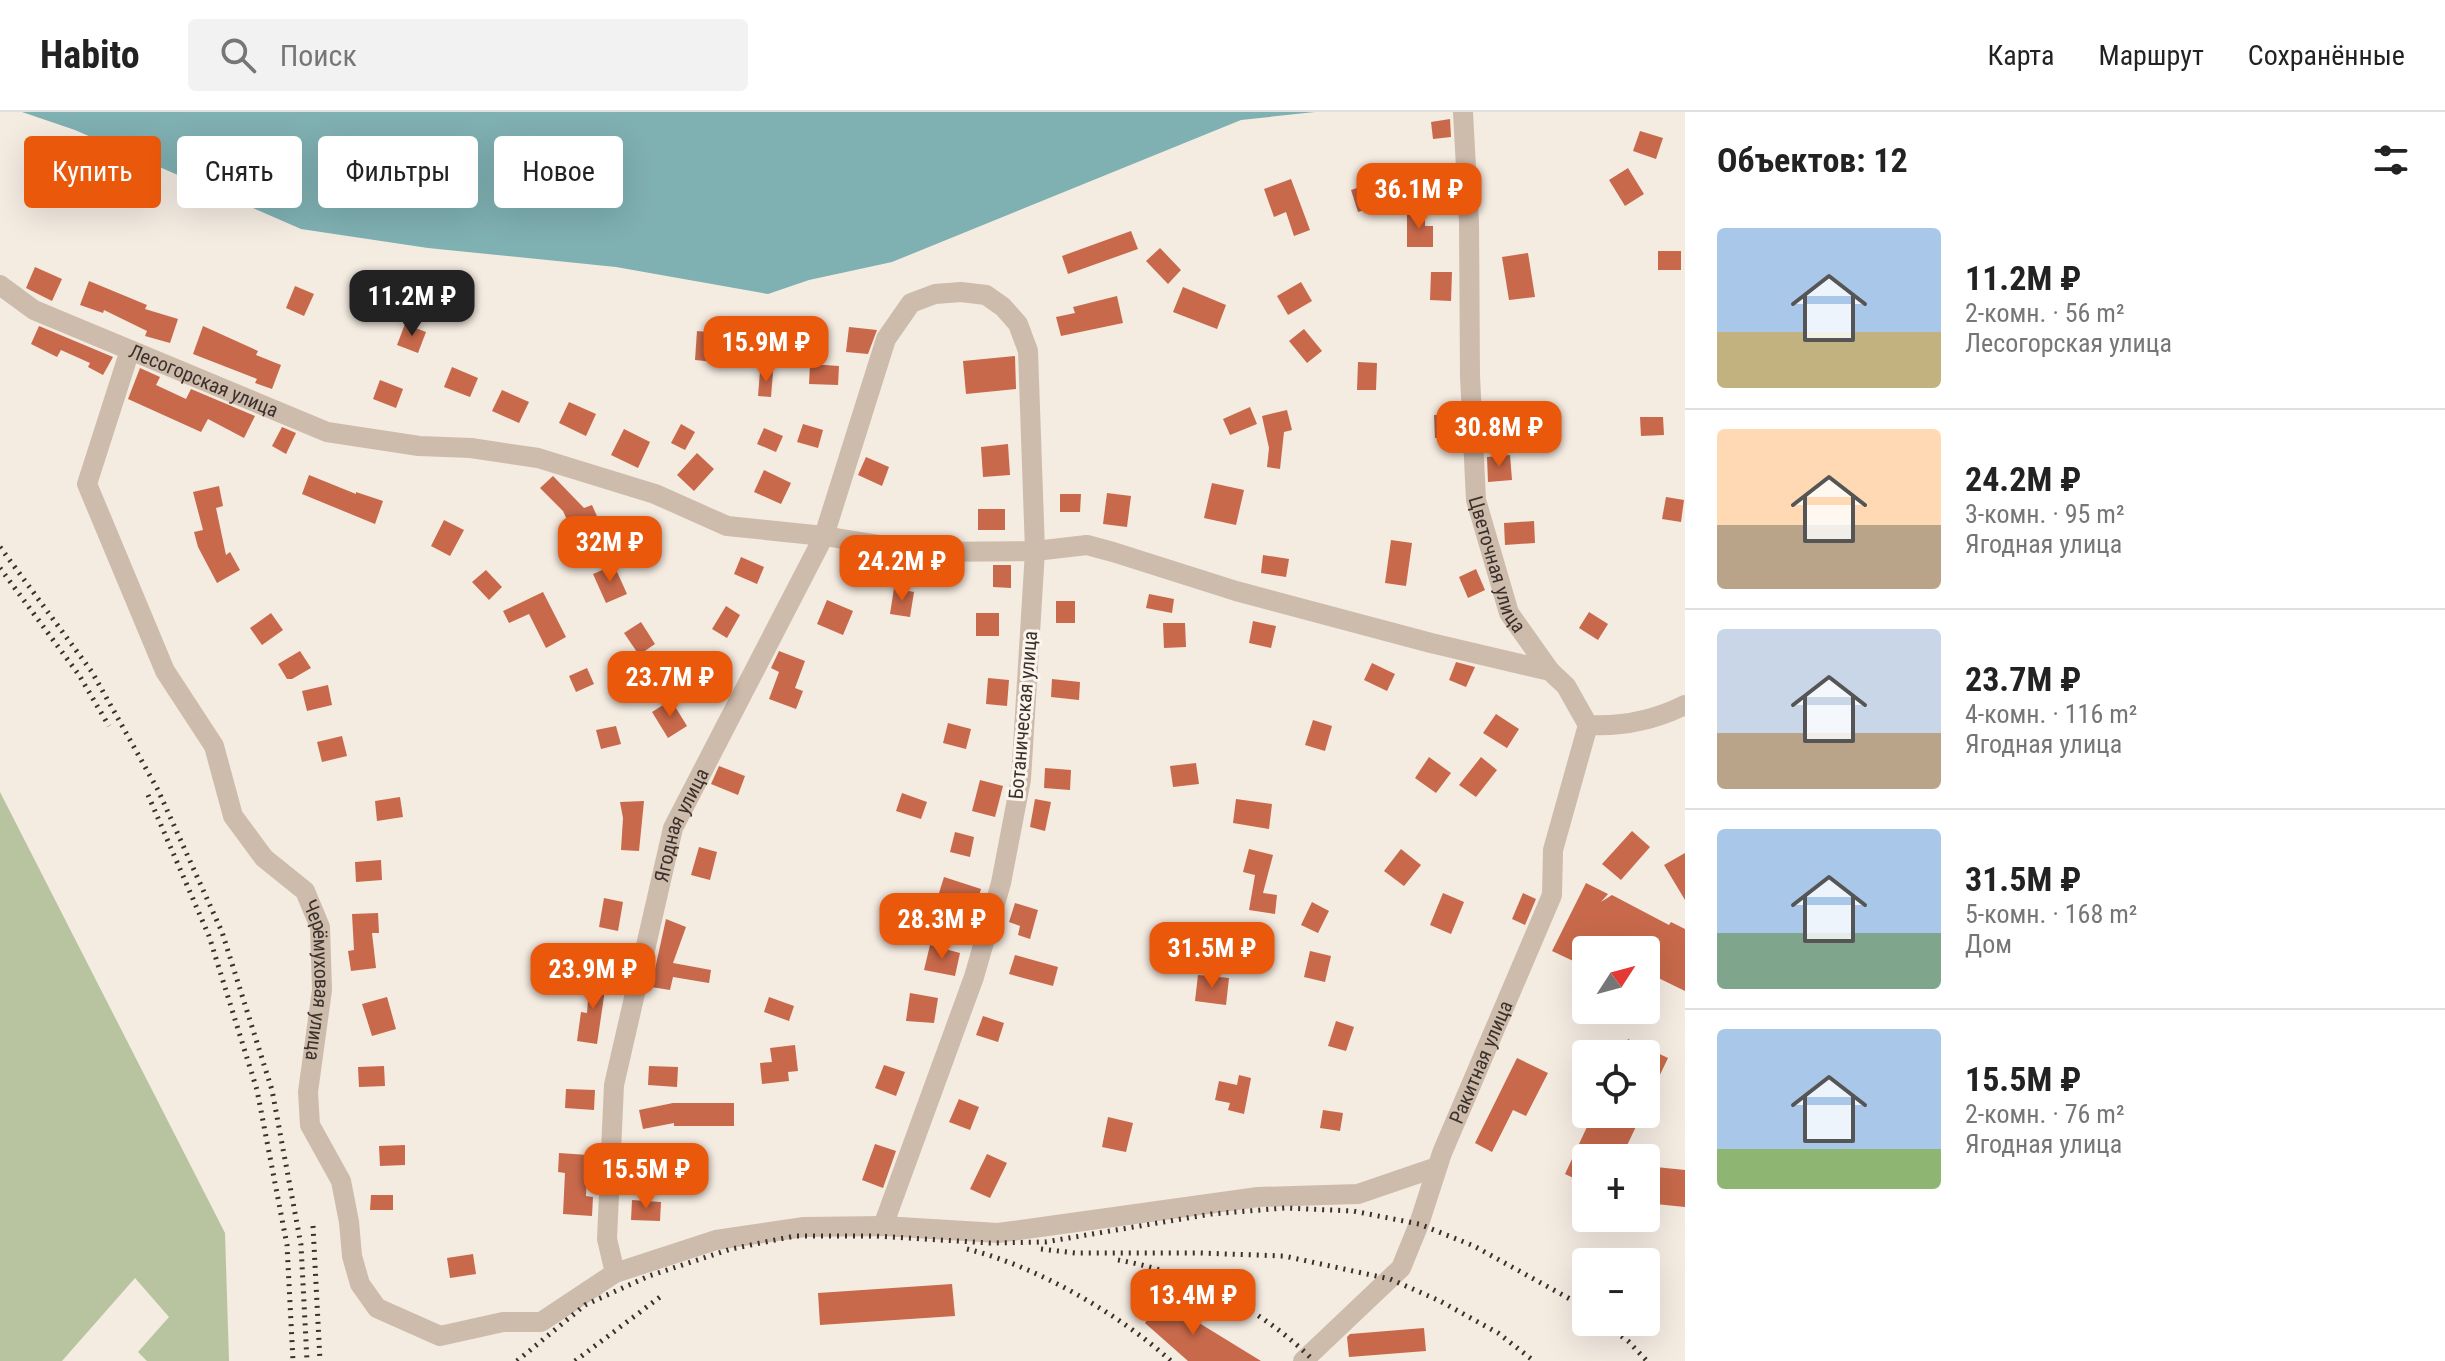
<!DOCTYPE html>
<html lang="ru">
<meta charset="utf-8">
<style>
:root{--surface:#fff;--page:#f2f2f2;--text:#222;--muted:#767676;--line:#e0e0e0;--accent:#ea580c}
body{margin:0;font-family:"Roboto Condensed",sans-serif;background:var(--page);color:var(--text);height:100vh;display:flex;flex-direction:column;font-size:30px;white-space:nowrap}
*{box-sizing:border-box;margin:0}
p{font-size:26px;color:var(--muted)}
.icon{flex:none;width:44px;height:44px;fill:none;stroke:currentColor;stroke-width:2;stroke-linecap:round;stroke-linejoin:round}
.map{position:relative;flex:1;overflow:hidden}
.sheet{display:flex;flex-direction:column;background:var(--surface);width:760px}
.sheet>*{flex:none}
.guide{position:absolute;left:24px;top:24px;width:760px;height:72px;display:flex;gap:16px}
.needle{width:52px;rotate:54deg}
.tools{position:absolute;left:1572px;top:824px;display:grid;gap:16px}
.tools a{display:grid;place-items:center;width:88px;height:88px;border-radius:8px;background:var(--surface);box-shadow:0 8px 32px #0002;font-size:40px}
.price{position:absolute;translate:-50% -68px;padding:0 18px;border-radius:16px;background:var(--accent);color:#fff;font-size:26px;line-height:52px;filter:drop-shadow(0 2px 4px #0008)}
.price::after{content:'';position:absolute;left:50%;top:48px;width:24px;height:18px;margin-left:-12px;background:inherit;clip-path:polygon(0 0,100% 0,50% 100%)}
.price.current{background:#222;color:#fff}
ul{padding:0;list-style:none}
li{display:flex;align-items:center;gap:24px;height:200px;padding:0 32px}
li+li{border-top:2px solid var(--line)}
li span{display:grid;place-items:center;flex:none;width:224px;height:160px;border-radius:8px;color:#555}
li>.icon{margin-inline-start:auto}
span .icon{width:96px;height:96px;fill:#fffc;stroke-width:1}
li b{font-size:34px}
h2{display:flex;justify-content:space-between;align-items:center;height:96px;padding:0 32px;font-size:34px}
.pill{padding:0 28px;border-radius:8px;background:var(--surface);box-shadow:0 8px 32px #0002;font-size:28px;line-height:72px}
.pill.current{background:var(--accent);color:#fff}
header{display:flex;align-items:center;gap:48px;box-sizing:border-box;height:112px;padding:0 40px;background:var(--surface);border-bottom:2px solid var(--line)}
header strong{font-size:38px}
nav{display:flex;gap:44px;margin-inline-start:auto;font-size:28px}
.search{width:560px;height:72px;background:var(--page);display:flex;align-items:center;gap:20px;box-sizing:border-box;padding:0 28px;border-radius:8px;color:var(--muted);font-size:30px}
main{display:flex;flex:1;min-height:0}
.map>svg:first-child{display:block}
</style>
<header>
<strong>Habito</strong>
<div class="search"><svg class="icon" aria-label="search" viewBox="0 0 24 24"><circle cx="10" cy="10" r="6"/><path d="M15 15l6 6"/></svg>Поиск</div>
<nav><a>Карта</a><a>Маршрут</a><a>Сохранённые</a></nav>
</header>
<main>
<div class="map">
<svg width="1685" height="1249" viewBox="0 0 1685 1249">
<rect width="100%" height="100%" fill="#f4ebe1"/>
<polygon fill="#b8c4a0" points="0,680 225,1121 229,1249 147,1249 138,1240 169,1205 135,1166 62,1249 0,1249"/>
<polygon fill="#7fb0b2" points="22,0 1315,0 1241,8 892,150 809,168 768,182 616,155 428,136 301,117 75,18"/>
<g fill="#c8694b">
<polygon points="1450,7 1451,25 1433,27 1431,10"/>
<polygon points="1640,19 1663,26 1656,47 1633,39"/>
<polygon points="1628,56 1644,82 1625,94 1609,68"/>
<polygon points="1291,67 1310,118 1294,124 1286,100 1274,105 1264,77"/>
<polygon points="1369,72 1376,94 1358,100 1351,78"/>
<polygon points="1407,100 1425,100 1425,114 1433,114 1433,135 1407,135"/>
<polygon points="1131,119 1138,137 1068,162 1062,144"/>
<polygon points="1160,136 1181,158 1168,172 1146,149"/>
<rect x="1658" y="139" width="23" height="19"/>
<polygon points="1528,141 1535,185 1509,188 1502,145"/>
<polygon points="35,155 62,167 52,189 26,176"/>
<polygon points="1431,160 1452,160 1451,189 1430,188"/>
<polygon points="89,169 147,193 145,197 178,207 170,231 145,224 147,219 104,198 103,201 80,193"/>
<polygon points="366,170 391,175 387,191 362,186"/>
<polygon points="1301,170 1312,189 1288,203 1277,184"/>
<polygon points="295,174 314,182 304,204 286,196"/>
<polygon points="1183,175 1226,193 1217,217 1173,200"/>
<polygon points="1117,184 1123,211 1061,224 1056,205 1075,201 1073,195"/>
<polygon points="405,212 426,220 418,241 397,233"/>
<polygon points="790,213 818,214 817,244 789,242"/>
<polygon points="39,214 113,245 103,263 88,255 90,251 61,238 57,245 31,232"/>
<polygon points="203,214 258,239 256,243 281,253 272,277 255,271 257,267 193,242"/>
<polygon points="849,215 877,218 868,242 846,240"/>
<polygon points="1304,217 1322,239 1307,251 1289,229"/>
<polygon points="697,219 717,221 714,250 695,248"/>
<polygon points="1015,244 1016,277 966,282 963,249"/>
<polygon points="1358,250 1377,251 1376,278 1357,278"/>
<polygon points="810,252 839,254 838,273 809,272"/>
<polygon points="452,255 478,266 470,285 444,275"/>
<polygon points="140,256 160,265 156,273 186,287 191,277 255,304 244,326 208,307 201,320 128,287"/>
<polygon points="760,259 773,260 771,285 758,284"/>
<polygon points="380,268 403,277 396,296 373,287"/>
<polygon points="502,278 529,290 519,311 492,299"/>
<polygon points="569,290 596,302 586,324 559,311"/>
<polygon points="1528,291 1530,317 1509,318 1508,292"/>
<polygon points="1250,295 1257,312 1230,323 1223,307"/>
<polygon points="1287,298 1292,318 1284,320 1280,357 1267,355 1269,336 1262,304"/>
<polygon points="1452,302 1454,325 1435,326 1434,303"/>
<polygon points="1640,305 1663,305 1664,323 1641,324"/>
<polygon points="681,312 695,320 685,338 671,331"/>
<polygon points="803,312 823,318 818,336 797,330"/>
<polygon points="282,315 296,321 286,342 272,334"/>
<polygon points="764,316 783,324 776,340 757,332"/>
<polygon points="624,317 650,330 638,356 611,343"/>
<polygon points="1008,332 1010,363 983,365 981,335"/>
<polygon points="697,341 714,357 694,379 677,363"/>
<polygon points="1510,343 1512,368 1488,370 1487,345"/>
<polygon points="866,345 889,355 882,374 858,363"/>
<polygon points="764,358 791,371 781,392 754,380"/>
<polygon points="309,363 356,382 356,380 383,389 375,412 302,382"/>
<polygon points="553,364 584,396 592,393 600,411 574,423 563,399 540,376"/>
<polygon points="1212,371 1244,378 1236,413 1204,406"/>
<polygon points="219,374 223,394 216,396 226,443 230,440 240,458 217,471 198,435 194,420 203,418 193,380"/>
<polygon points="1107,381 1131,384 1127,415 1103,412"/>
<polygon points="1060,382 1081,382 1080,400 1060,400"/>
<polygon points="1666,385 1684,388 1681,410 1662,407"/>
<rect x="978" y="397" width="27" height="21"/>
<polygon points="444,408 464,418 450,444 431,434"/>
<polygon points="1534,409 1535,431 1505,433 1504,411"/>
<polygon points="1391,428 1412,431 1406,474 1385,471"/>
<polygon points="1263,443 1289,447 1286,465 1261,461"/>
<polygon points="741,445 764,455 757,472 734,462"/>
<polygon points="883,447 900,449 896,473 879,470"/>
<polygon points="614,453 627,482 606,491 593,462"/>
<polygon points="993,453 1011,453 1011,476 993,475"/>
<polygon points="1476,457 1485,478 1468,486 1459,465"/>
<polygon points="486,458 502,475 489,488 472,470"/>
<polygon points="894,476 914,480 910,505 890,502"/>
<polygon points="543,480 566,525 546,536 529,502 509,511 503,499"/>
<polygon points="1149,482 1174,487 1172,501 1146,496"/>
<polygon points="827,488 853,499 843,523 817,512"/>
<rect x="1056" y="489" width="19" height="22"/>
<polygon points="726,494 740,503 727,526 712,517"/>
<polygon points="1589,500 1608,512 1598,528 1579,516"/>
<polygon points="271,501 283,518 262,533 250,516"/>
<rect x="976" y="501" width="23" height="23"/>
<polygon points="1253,509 1276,514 1271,536 1249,531"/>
<polygon points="641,510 655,532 639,543 624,521"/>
<polygon points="1163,511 1185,511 1186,535 1164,536"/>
<polygon points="300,539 311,556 292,567 287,567 278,552"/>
<polygon points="779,539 805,549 795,576 803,579 796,597 769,587 779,560 771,556"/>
<polygon points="1456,550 1475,555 1466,575 1449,568"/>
<polygon points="1372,551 1395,562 1387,579 1364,568"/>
<polygon points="587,556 594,572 576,580 569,564"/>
<polygon points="988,566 1009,568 1007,594 986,592"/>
<polygon points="1052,567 1080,570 1079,588 1051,585"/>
<polygon points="328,573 332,593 307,599 302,579"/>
<polygon points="671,588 687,614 668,626 652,600"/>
<polygon points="1496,602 1519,617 1507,636 1483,621"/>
<polygon points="1313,608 1332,614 1325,639 1305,633"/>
<polygon points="948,611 971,617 966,637 943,631"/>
<polygon points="616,614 621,632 601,637 596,618"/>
<polygon points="342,624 347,644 322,650 317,630"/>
<polygon points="1429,645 1451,661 1436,681 1415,666"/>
<polygon points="1481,645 1497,658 1476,685 1459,673"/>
<polygon points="1196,651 1199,672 1173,675 1170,654"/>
<polygon points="719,654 745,664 738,683 711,672"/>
<polygon points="1045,656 1071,658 1070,678 1044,676"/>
<polygon points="980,668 1003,674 995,705 972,699"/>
<polygon points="902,681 927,690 921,707 896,699"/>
<polygon points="400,685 403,705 377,709 375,689"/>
<polygon points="1035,687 1051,690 1045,719 1030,715"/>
<polygon points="1236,687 1272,692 1269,717 1233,711"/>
<polygon points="644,689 639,739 621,738 623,706 620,690"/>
<polygon points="1632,719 1650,735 1621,768 1602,752"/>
<polygon points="955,720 974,725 970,745 950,740"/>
<polygon points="699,735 717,740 710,768 691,763"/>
<polygon points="1249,737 1273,743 1263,781 1277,783 1275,802 1249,798 1255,763 1243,760"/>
<polygon points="1401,737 1421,753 1404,774 1384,759"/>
<polygon points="1685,741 1685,788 1664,753"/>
<polygon points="381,748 382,768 356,770 355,750"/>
<polygon points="944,765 981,777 974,802 959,797 957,804 934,797"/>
<polygon points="1586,771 1608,782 1601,790 1612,783 1669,813 1671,810 1685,817 1685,879 1646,860 1646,838 1586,838 1586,855 1552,839"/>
<polygon points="1443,781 1464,790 1451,822 1430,813"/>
<polygon points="1523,781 1536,787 1525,813 1512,807"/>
<polygon points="604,786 623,790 618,819 599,815"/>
<polygon points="1312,790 1329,799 1318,821 1301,813"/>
<polygon points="1015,791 1038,798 1030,827 1018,823 1020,814 1009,810"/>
<polygon points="378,801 379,821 372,821 376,856 351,859 348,839 354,838 352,802"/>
<polygon points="666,807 686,815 673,851 711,858 709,871 673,865 670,878 651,875"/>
<polygon points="930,833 960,841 955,864 924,858"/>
<polygon points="1310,839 1331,844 1325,870 1304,865"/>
<polygon points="1015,843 1058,855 1053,874 1009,862"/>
<polygon points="590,862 607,864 597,932 577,929 581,900 587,901"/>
<polygon points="1198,863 1229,866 1226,893 1195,889"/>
<polygon points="910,881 938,886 934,911 906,909"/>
<polygon points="387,885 396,917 372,924 362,892"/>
<polygon points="769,885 794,894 789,909 764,900"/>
<polygon points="983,904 1004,911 998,930 976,923"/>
<polygon points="1336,909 1354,915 1346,939 1328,934"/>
<polygon points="1628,927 1668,946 1646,992 1646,942 1621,942"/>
<polygon points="795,933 798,959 788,960 789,969 762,972 760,951 772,950 770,936"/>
<polygon points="1517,946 1548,961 1526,1004 1513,998 1492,1040 1475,1031"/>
<polygon points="884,953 905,960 896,984 875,976"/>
<polygon points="384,954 385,974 359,975 358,955"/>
<polygon points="649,954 678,955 677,975 648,973"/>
<polygon points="1239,963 1251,966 1244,1002 1228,998 1230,991 1215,988 1219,969 1237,973"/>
<polygon points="566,977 595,978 594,998 565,996"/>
<polygon points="959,987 979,995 970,1018 949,1010"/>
<polygon points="673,991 734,991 734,1014 674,1014 674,1011 643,1017 639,998"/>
<polygon points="1323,998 1343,1001 1340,1019 1320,1016"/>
<polygon points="1593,1002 1642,1002 1621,1046 1586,1046 1586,1072 1565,1062"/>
<polygon points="1108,1005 1133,1011 1126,1040 1102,1035"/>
<polygon points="875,1032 896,1039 883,1076 862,1068"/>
<polygon points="405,1033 405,1053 380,1054 379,1034"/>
<polygon points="559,1041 588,1043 586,1084 593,1085 592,1104 563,1102 565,1061 558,1060"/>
<polygon points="987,1042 1007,1051 990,1086 970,1077"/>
<polygon points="1646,1054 1685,1058 1685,1095 1646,1091"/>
<polygon points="371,1083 393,1083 393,1098 370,1098"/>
<polygon points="632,1088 661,1090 660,1109 631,1108"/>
<polygon points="473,1142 476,1162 450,1166 447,1146"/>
<polygon points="952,1172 955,1204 820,1213 818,1181"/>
<polygon points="1160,1187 1261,1249 1188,1249 1145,1211"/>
<polygon points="1424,1216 1426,1239 1349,1245 1347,1225 1350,1222"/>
</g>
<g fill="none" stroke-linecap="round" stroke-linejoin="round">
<g stroke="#cdbbac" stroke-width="20">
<path id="s1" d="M1463 0 1469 111 1470 264 1476 388 1509 501 1550 559"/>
<path id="s2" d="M0 173 34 198 327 320 419 334 471 336 538 346 655 382 727 414 824 424 923 440 1035 439 1087 433 1113 440 1236 479 1431 531 1550 559 1566 574 1588 613"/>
<path id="s3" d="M130 238 87 372 165 559 214 634 233 704 264 746 305 779 320 815 322 878 308 980 310 1013 341 1069 349 1110 352 1144 360 1172 377 1196 440 1224 503 1210H541L615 1161 716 1128 804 1115 883 1114 998 1121 1258 1085 1358 1082 1437 1055"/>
<path d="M1588 613C1623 615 1653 609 1685 593"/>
<path id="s4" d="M615 1161 607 1127 614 973 673 716 824 424 886 227 911 191 935 182 961 180 986 183 1003 195 1018 212 1028 239 1035 439 1021 667 1001 771 974 865 883 1114"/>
<path id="s5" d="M1303 1249 1401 1156 1419 1112 1442 1041 1552 783 1553 738 1588 613"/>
</g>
<g stroke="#3b302b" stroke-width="5" stroke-dasharray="2 6" stroke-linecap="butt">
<polyline points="0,435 92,560 158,678 222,820 272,978 301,1133 307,1249"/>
<polyline points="0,456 79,563 109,614"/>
<polyline points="148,683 209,824 257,978 287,1133 293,1249"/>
<polyline points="313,1114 320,1249"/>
<path d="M967 1137C1036 1154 1118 1201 1171 1249"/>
<polyline points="1041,1137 1075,1141 1200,1141 1284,1144 1390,1167 1440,1189 1498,1221 1534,1249"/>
<path d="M1118 1148C1191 1161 1261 1196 1314 1249"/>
<polyline points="1602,1210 1628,1229 1647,1249"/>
<polyline points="517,1249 585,1193 649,1164 731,1137 795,1124 875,1124 990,1131 1045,1130 1211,1102 1285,1096 1353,1099 1419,1112 1474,1134 1570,1187 1586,1199"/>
<polyline points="575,1249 664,1182"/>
</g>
</g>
<g text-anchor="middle" stroke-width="6" stroke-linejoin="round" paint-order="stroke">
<g font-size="20" fill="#3b302b" stroke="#fbf5ee">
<text dy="7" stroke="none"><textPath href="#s2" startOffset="226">Лесогорская улица</textPath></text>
<text dy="7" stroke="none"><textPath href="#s1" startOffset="456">Цветочная улица</textPath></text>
<text transform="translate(1023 603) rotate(-85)" y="7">Ботаническая улица</text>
<text dy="7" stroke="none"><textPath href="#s4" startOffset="458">Ягодная улица</textPath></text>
<text dy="7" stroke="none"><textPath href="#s3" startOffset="702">Черёмуховая улица</textPath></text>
<text dy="7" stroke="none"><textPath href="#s5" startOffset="356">Ракитная улица</textPath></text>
</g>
</g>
</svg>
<div class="tools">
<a><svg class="needle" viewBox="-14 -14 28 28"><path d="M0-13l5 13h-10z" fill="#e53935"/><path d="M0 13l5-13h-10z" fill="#767676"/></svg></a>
<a><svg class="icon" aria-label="locate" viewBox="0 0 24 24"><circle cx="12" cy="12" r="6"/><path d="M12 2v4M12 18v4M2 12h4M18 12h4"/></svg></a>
<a>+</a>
<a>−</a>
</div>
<b class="price" style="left:1419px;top:119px">36.1M ₽</b>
<b class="price current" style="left:412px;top:226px">11.2M ₽</b>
<b class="price" style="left:766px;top:272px">15.9M ₽</b>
<b class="price" style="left:1499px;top:357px">30.8M ₽</b>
<b class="price" style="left:610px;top:472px">32M ₽</b>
<b class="price" style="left:902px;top:491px">24.2M ₽</b>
<b class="price" style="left:670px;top:607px">23.7M ₽</b>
<b class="price" style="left:942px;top:849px">28.3M ₽</b>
<b class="price" style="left:1212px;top:878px">31.5M ₽</b>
<b class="price" style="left:593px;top:899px">23.9M ₽</b>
<b class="price" style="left:646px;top:1099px">15.5M ₽</b>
<b class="price" style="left:1193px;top:1225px">13.4M ₽</b>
<div class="guide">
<a class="pill current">Купить</a>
<a class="pill">Снять</a>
<a class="pill">Фильтры</a>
<a class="pill">Новое</a>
</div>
</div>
<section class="sheet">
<h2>Объектов: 12<svg class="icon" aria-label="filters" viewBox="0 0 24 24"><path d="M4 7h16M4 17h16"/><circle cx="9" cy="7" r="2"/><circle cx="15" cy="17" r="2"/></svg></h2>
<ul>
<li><span style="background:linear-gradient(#a9c7e8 65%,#c2b280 0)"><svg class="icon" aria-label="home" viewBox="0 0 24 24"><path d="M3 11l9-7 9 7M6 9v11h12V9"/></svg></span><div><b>11.2M ₽</b><p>2-комн. · 56 m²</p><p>Лесогорская улица</p></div></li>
<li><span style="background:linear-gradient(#ffd9b3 60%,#b9a48a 0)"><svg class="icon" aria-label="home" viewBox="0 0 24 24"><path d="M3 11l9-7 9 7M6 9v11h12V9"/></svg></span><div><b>24.2M ₽</b><p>3-комн. · 95 m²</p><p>Ягодная улица</p></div></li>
<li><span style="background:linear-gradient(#c9d6e8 65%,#b9a48a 0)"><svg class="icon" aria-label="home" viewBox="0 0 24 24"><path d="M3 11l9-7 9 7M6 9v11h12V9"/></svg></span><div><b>23.7M ₽</b><p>4-комн. · 116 m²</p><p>Ягодная улица</p></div></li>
<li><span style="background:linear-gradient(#a9c7e8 65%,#7fa58c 0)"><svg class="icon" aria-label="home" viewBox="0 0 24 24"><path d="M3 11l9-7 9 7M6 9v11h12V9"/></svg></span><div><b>31.5M ₽</b><p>5-комн. · 168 m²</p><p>Дом</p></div></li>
<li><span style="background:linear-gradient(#a9c7e8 75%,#8fb573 0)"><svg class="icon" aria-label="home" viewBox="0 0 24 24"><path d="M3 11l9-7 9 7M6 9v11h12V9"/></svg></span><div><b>15.5M ₽</b><p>2-комн. · 76 m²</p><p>Ягодная улица</p></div></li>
</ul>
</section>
</main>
